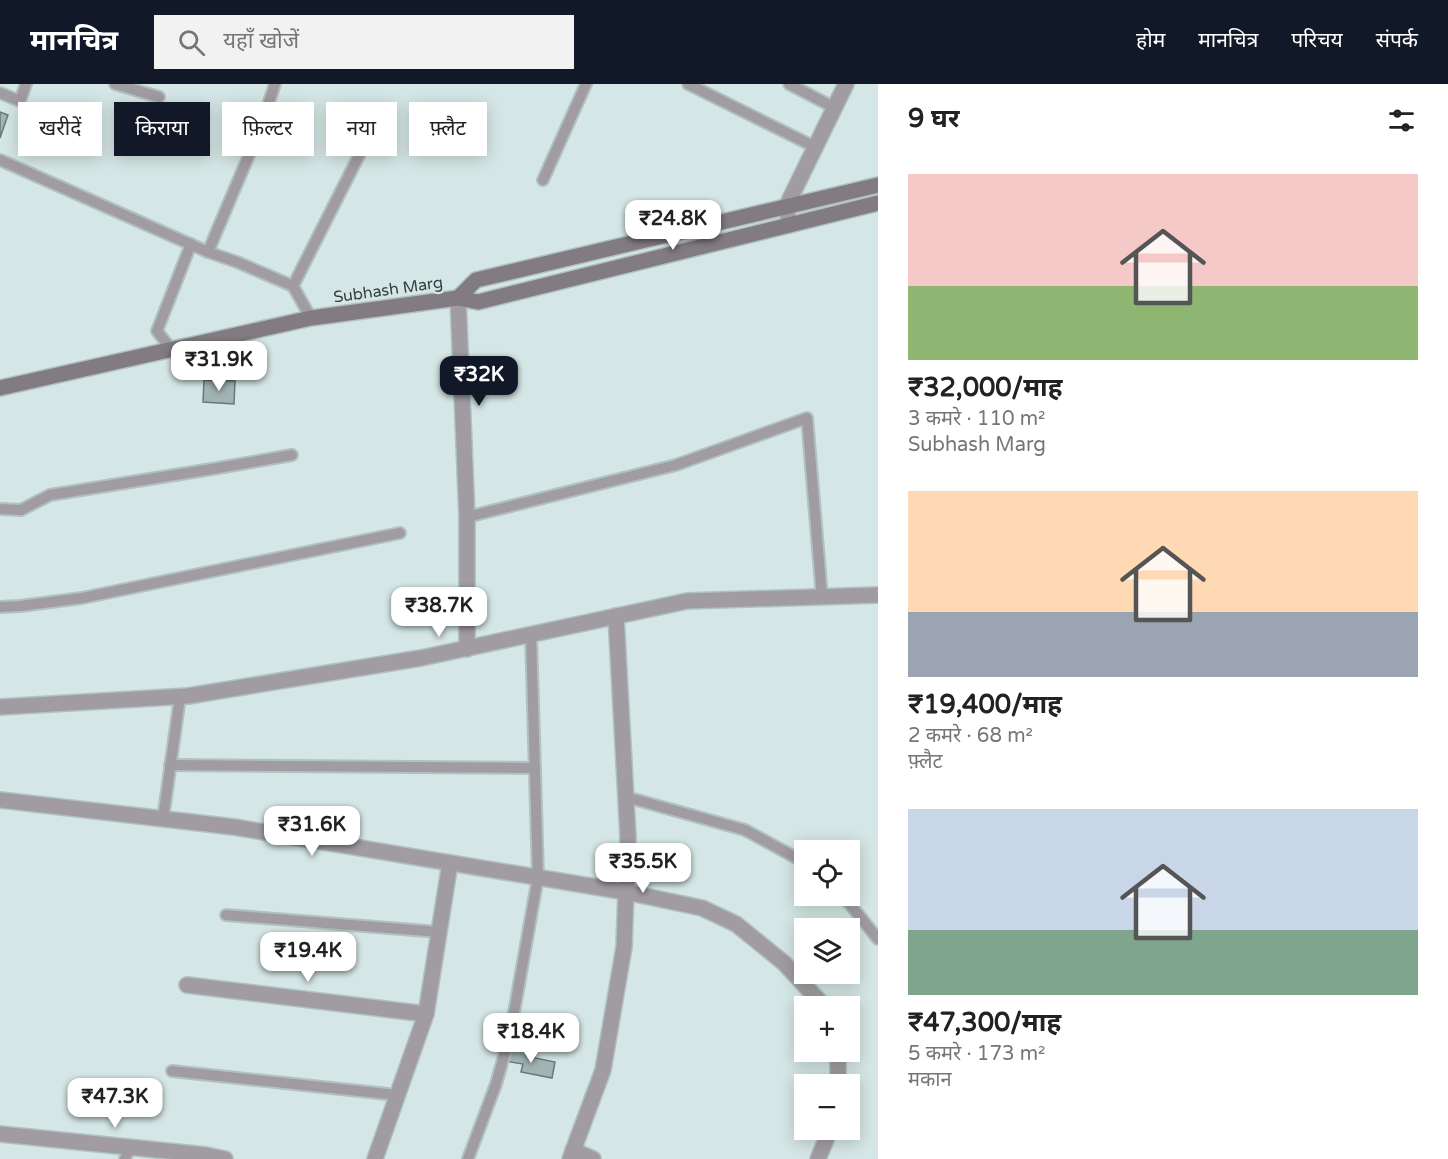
<!DOCTYPE html>
<html lang="hi">
<meta charset="utf-8">
<style>
:root{--surface:#fff;--page:#f2f2f2;--text:#222;--muted:#767676;--accent:#111827}
body{margin:0;font-family:"Varela Round","Noto Sans Devanagari",sans-serif;background:var(--page);color:var(--text);height:100vh;display:flex;flex-direction:column;font-size:22px;white-space:nowrap}
*{box-sizing:border-box;margin:0}
p{font-size:20px;color:var(--muted)}
.icon{flex:none;width:33px;height:33px;fill:none;stroke:currentColor;stroke-width:2;stroke-linecap:round;stroke-linejoin:round}
.map{position:relative;flex:1;overflow:hidden}
.sheet{display:flex;flex-direction:column;background:var(--surface);width:570px}
.sheet>*{flex:none}
.banner{position:absolute;left:18px;top:18px;width:570px;height:54px;display:flex;gap:12px}
.tools{position:absolute;left:794px;top:756px;display:grid;gap:12px}
.tools a{display:grid;place-items:center;width:66px;height:66px;border-radius:0px;background:var(--surface);box-shadow:0 3px 15px #0003;font-size:30px}
.price{position:absolute;translate:-50% -51px;padding:0 14px;border-radius:12px;background:#fff;color:#222;font-size:20px;line-height:39px;filter:drop-shadow(0 2px 3px #0008)}
.price::after{content:'';position:absolute;left:50%;top:36px;width:18px;height:14px;margin-left:-9px;background:inherit;clip-path:polygon(0 0,100% 0,50% 100%)}
.price.on{background:var(--accent);color:#fff}
ul{padding:0;list-style:none}
li{display:grid;align-content:center;gap:12px;height:318px;padding:0 30px}
li span{display:grid;place-items:center;height:186px;border-radius:0px;color:#555}
li>.icon{margin-inline-start:auto}
span .icon{width:108px;height:108px;fill:#fffc;stroke-width:1}
li b{font-size:26px}
h2{display:flex;justify-content:space-between;align-items:center;height:72px;padding:0 30px;font-size:26px}
.pill{padding:0 21px;border-radius:0px;background:var(--surface);box-shadow:0 3px 15px #0003;font-size:21px;line-height:54px}
.pill.on{background:var(--accent);color:#fff}
header{display:flex;align-items:center;gap:36px;box-sizing:border-box;height:84px;padding:0 30px;background:var(--accent);color:#fff}
header strong{font-size:28px}
nav{display:flex;gap:33px;margin-inline-start:auto;font-size:21px}
.search{width:420px;height:54px;background:var(--page);display:flex;align-items:center;gap:15px;box-sizing:border-box;padding:0 21px;border-radius:0px;color:var(--muted);font-size:22px}
main{display:flex;flex:1;min-height:0}
.map>svg:first-child{display:block}
</style>
<header>
<strong>मानचित्र</strong>
<div class="search"><svg class="icon" aria-label="search" viewBox="0 0 24 24"><circle cx="10" cy="10" r="6"/><path d="M15 15l6 6"/></svg>यहाँ खोजें</div>
<nav><a>होम</a><a>मानचित्र</a><a>परिचय</a><a>संपर्क</a></nav>
</header>
<main>
<div class="map">
<svg width="878" height="1075" viewBox="0 0 878 1075">
<rect width="100%" height="100%" fill="#d4e6e5"/>
<g fill="#a2b3b3" stroke="#697978" stroke-width="1.5">
<polygon points="0,28 8,31 0,54"/>
<polygon points="204,296 235,297 234,320 203,318"/>
<polygon points="507,965 527,968 526,972 555,978 552,994 521,988 523,980 505,977"/>
</g>
<g fill="none" stroke-linecap="round" stroke-linejoin="round">
<g stroke="#b1c1c0" stroke-width="14">
<g id="lane">
<polyline points="115,0 159,13"/>
<polyline points="688,0 815,63"/>
<polyline points="789,0 835,24"/>
<polyline points="0,9 20,17 26,0"/>
<polyline points="0,76 208,168 237,178 293,202 311,234"/>
<polyline points="543,96 586,0"/>
<polyline points="208,168 260,45 275,0"/>
<polyline points="293,202 381,28"/>
<polyline points="172,266 157,247 191,160"/>
<polyline points="0,425 21,426 50,411 212,385 292,371"/>
<polyline points="467,433 676,381 807,334 822,513"/>
<polyline points="0,523 20,522 82,514 400,449"/>
<polyline points="170,681 535,684"/>
<polyline points="626,713 745,746 804,778"/>
<polyline points="163,735 180,613"/>
<polyline points="841,812 849,819 878,855"/>
<polyline points="226,831 439,848"/>
<polyline points="172,987 397,1011"/>
<polyline points="125,1075 130,1063"/>
<polyline points="468,1075 496,1000 510,951 538,793 531,551"/>
</g>
</g>
<g stroke="#b1c1c0" stroke-width="18">
<g id="street">
<polyline points="790,141 786,123 846,0"/>
<polyline points="458,214 467,433 467,565"/>
<polyline points="0,623 188,612 421,574 687,517 878,511"/>
<polyline points="0,716 234,743 626,808 702,824 736,840 784,879 824,922"/>
<polyline points="187,901 426,930"/>
<polyline points="836,968 838,979 838,1000"/>
<polyline points="0,1050 206,1071 225,1075"/>
<polyline points="573,1066 593,1075"/>
<polyline points="375,1075 426,930 450,779"/>
<polyline points="570,1075 603,986 624,863 628,753 616,532"/>
<polyline points="818,1075 830,1046"/>
</g>
</g>
<g stroke="#b1c1c0" stroke-width="18">
<g id="secondary">
<polyline points="458,214 476,196 878,101"/>
<polyline points="0,304 311,234 458,214 478,218 878,119"/>
</g>
</g>
<use href="#lane" stroke="#a19ca1" stroke-width="10"/>
<use href="#street" stroke="#a19ca1" stroke-width="15"/>
<use href="#secondary" stroke="#827b81" stroke-width="15"/>
</g>
<g text-anchor="middle" stroke-width="4.5" stroke-linejoin="round" paint-order="stroke">
<g font-size="16" fill="#373f3e" stroke="#d4e6e5">
<text transform="translate(388 205) rotate(-8)" y="6">Subhash Marg</text>
</g>
</g>
</svg>
<div class="tools">
<a><svg class="icon" aria-label="locate" viewBox="0 0 24 24"><circle cx="12" cy="12" r="6"/><path d="M12 2v4M12 18v4M2 12h4M18 12h4"/></svg></a>
<a><svg class="icon" aria-label="layers" viewBox="0 0 24 24"><path d="M12 4l9 5-9 5-9-5zM3 14l9 5 9-5"/></svg></a>
<a>+</a>
<a>−</a>
</div>
<b class="price" style="left:673px;top:167px">₹24.8K</b>
<b class="price" style="left:219px;top:308px">₹31.9K</b>
<b class="price on" style="left:479px;top:323px">₹32K</b>
<b class="price" style="left:439px;top:554px">₹38.7K</b>
<b class="price" style="left:312px;top:773px">₹31.6K</b>
<b class="price" style="left:643px;top:810px">₹35.5K</b>
<b class="price" style="left:308px;top:899px">₹19.4K</b>
<b class="price" style="left:531px;top:980px">₹18.4K</b>
<b class="price" style="left:115px;top:1045px">₹47.3K</b>
<div class="banner">
<a class="pill">खरीदें</a>
<a class="pill on">किराया</a>
<a class="pill">फ़िल्टर</a>
<a class="pill">नया</a>
<a class="pill">फ़्लैट</a>
</div>
</div>
<section class="sheet">
<h2>9 घर<svg class="icon" aria-label="filters" viewBox="0 0 24 24"><path d="M4 7h16M4 17h16"/><circle cx="9" cy="7" r="2"/><circle cx="15" cy="17" r="2"/></svg></h2>
<ul>
<li><span style="background:linear-gradient(#f6c9c9 60%,#8fb573 0)"><svg class="icon" aria-label="home" viewBox="0 0 24 24"><path d="M3 11l9-7 9 7M6 9v11h12V9"/></svg></span><div><b>₹32,000/माह</b><p>3 कमरे · 110 m²</p><p>Subhash Marg</p></div></li>
<li><span style="background:linear-gradient(#ffd9b3 65%,#9aa5b1 0)"><svg class="icon" aria-label="home" viewBox="0 0 24 24"><path d="M3 11l9-7 9 7M6 9v11h12V9"/></svg></span><div><b>₹19,400/माह</b><p>2 कमरे · 68 m²</p><p>फ़्लैट</p></div></li>
<li><span style="background:linear-gradient(#c9d6e8 65%,#7fa58c 0)"><svg class="icon" aria-label="home" viewBox="0 0 24 24"><path d="M3 11l9-7 9 7M6 9v11h12V9"/></svg></span><div><b>₹47,300/माह</b><p>5 कमरे · 173 m²</p><p>मकान</p></div></li>
</ul>
</section>
</main>
